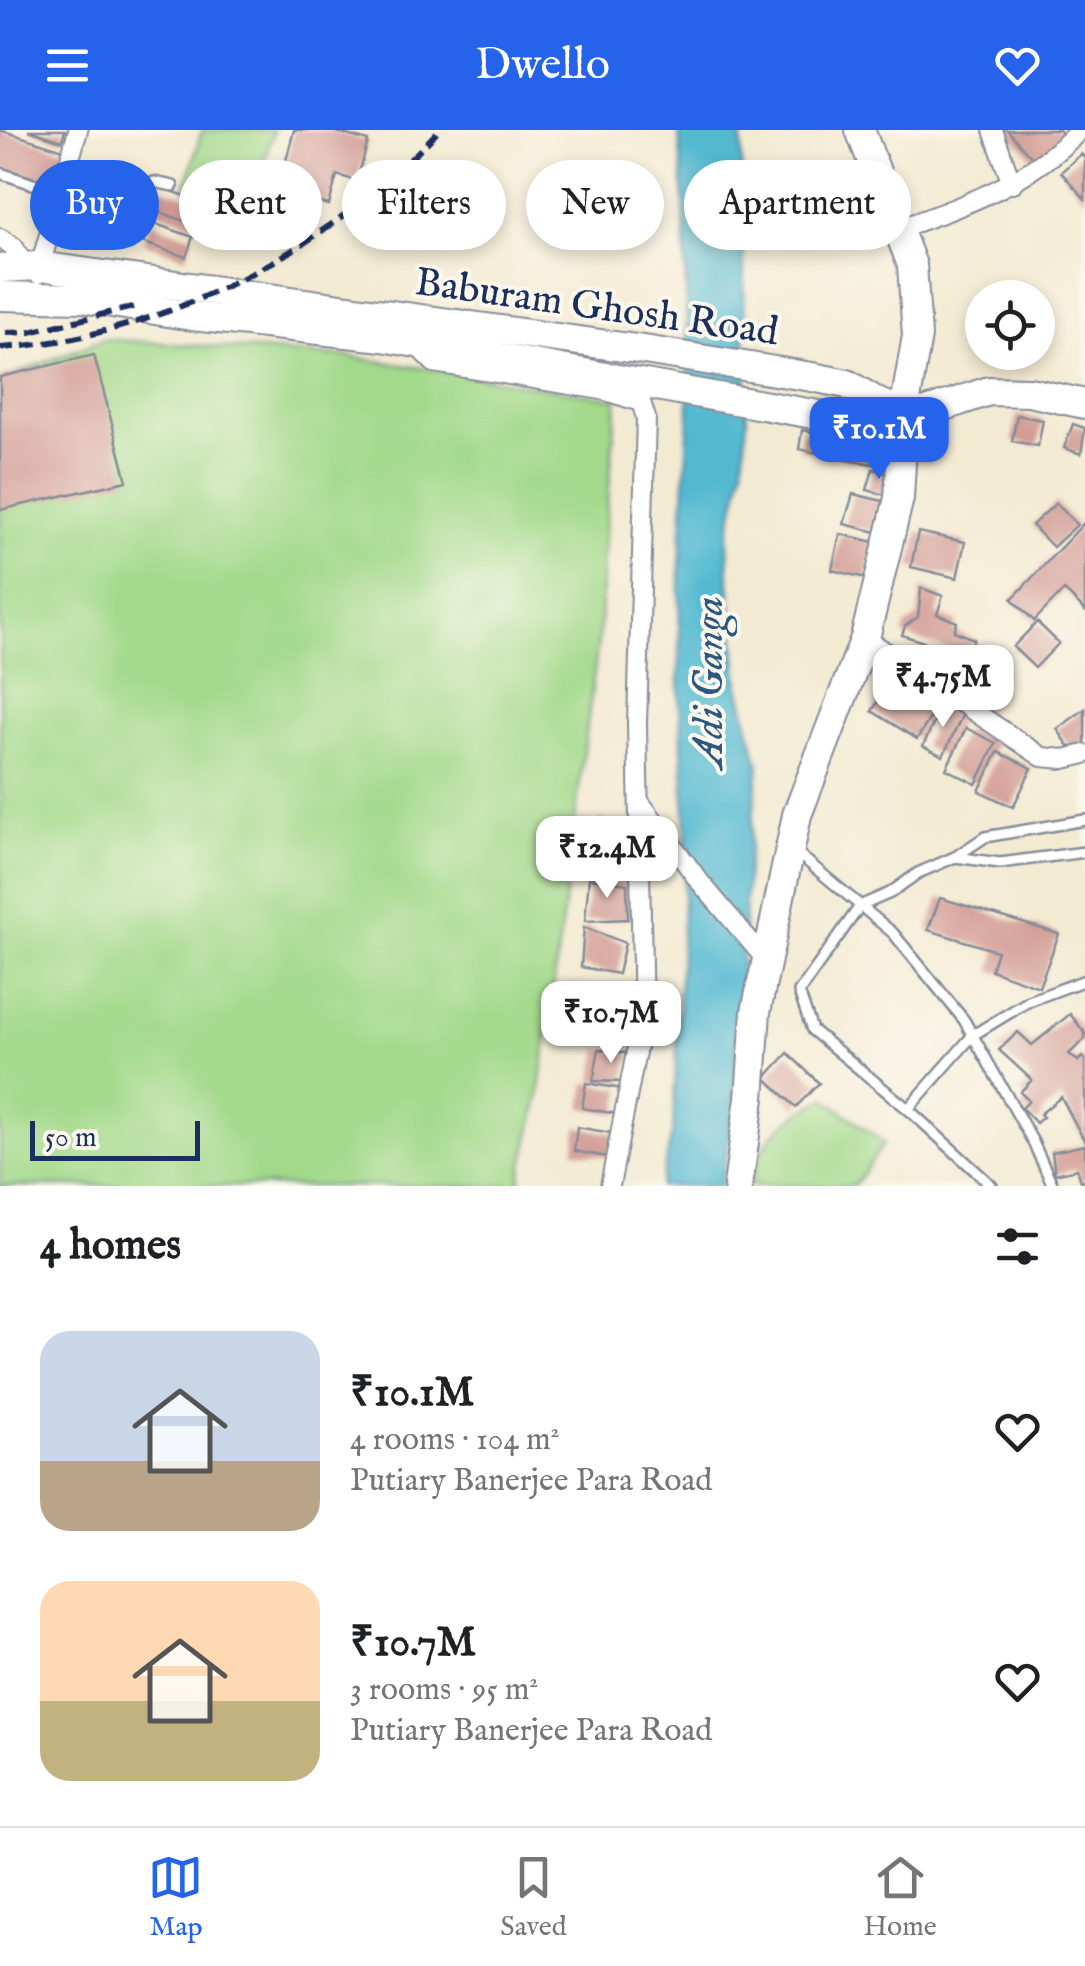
<!DOCTYPE html>
<meta charset="utf-8">
<style>
:root{--surface:#fff;--page:#f6f6f6;--text:#202124;--muted:#757577;--line:#e0e0e0;--accent:#2563eb}
body{margin:0;font-family:"IM FELL English",serif;background:var(--page);color:var(--text);height:100vh;display:flex;flex-direction:column;font-size:38px;white-space:nowrap}
*{box-sizing:border-box;margin:0}
p{font-size:32px;color:var(--muted)}
.icon{flex:none;width:55px;height:55px;fill:none;stroke:currentColor;stroke-width:2;stroke-linecap:round;stroke-linejoin:round}
.map{position:relative;height:1056px;overflow:hidden}
.sheet{display:flex;flex-direction:column;background:var(--surface);flex:1}
.sheet>*{flex:none}
.banner{position:absolute;left:30px;top:30px;width:1025px;height:90px;display:flex;gap:20px}
.buttons{position:absolute;left:965px;top:150px;display:grid;gap:20px}
.buttons a{display:grid;place-items:center;width:90px;height:90px;border-radius:50%;background:var(--surface);box-shadow:0 5px 15px #0003;font-size:50px}
.scale{position:absolute;left:30px;bottom:25px;width:170px;box-sizing:border-box;padding-left:10px;border:5px solid #1b2f5e;border-top:0;font-size:28px;line-height:35px;white-space:nowrap;color:#1b2f5e;-webkit-text-stroke:8px #fbf7ec;paint-order:stroke}
.price{position:absolute;translate:-50% -85px;padding:0 22px;border-radius:20px;background:#fff;color:#222;font-size:32px;line-height:65px;filter:drop-shadow(0 2px 5px #0008)}
.price::after{content:'';position:absolute;left:50%;top:60px;width:30px;height:22px;margin-left:-15px;background:inherit;clip-path:polygon(0 0,100% 0,50% 100%)}
.price.active{background:var(--accent);color:#fff}
ul{padding:0;list-style:none}
li{display:flex;align-items:center;gap:30px;height:250px;padding:0 40px}
li span{display:grid;place-items:center;flex:none;width:280px;height:200px;border-radius:30px;color:#555}
li>.icon{margin-inline-start:auto}
span .icon{width:120px;height:120px;fill:#fffc;stroke-width:1}
li b{font-size:42px}
h2{display:flex;justify-content:space-between;align-items:center;height:120px;padding:0 40px;font-size:42px}
.chip{padding:0 35px;border-radius:45px;background:var(--surface);box-shadow:0 5px 15px #0003;font-size:35px;line-height:90px}
.chip.active{background:var(--accent);color:#fff}
header{display:flex;justify-content:space-between;align-items:center;height:130px;padding:0 40px;background:var(--accent);color:#fff;font-size:45px;font-weight:600}
.menu{display:flex;justify-content:space-around;align-items:center;height:140px;border-top:2px solid var(--line);background:var(--surface);font-size:28px;color:var(--muted)}
.menu a{display:grid;justify-items:center;gap:5px}
.menu .active{color:var(--accent)}
.map>svg:first-child{display:block}
</style>
<header><svg class="icon" aria-label="menu" viewBox="0 0 24 24"><path d="M4 6h16M4 12h16M4 18h16"/></svg>Dwello<svg class="icon" aria-label="heart" viewBox="0 0 24 24"><path d="M12 20l-8-8c-3-5 5-10 8-4 3-6 11-1 8 4z"/></svg></header>
<div class="map">
<svg width="1085" height="1056" viewBox="0 0 1085 1056">
<rect width="100%" height="100%" fill="#fbf7ec"/>
<filter id="ink" filterUnits="userSpaceOnUse"><feTurbulence type="fractalNoise" baseFrequency=".01" numOctaves="2"/><feDisplacementMap in="SourceGraphic" scale="20" xChannelSelector="R" yChannelSelector="G"/><feConvolveMatrix kernelMatrix="1 2 1 2 8 2 1 2 1" color-interpolation-filters="sRGB"/></filter>
<filter id="wash" filterUnits="userSpaceOnUse"><feTurbulence type="fractalNoise" baseFrequency=".0048" numOctaves="4" result="noise"/><feDisplacementMap in="SourceGraphic" scale="40" xChannelSelector="R" yChannelSelector="G"/><feGaussianBlur stdDeviation="2.25" result="paint"/><feColorMatrix in="noise" values="0 0 0 0 0 0 0 0 0 0 0 0 0 0 0 0 0 1.4 0 .05"/><feComposite in="paint" operator="in"/></filter>
<g filter="url(#wash)">
<rect width="100%" height="100%" fill="#f3ead2"/>
<g fill="#a2d98a" stroke="#5e8474" stroke-width="2.5">
<polygon points="202,0 274,0 240,105 207,101 214,77 185,59"/>
<polygon points="104,209 352,227 617,269 603,424 600,496 539,967 518,1056 0,1056 0,250"/>
<path d="M825 968 884 1013 854 1056H750C761 1005 783 992 825 968Z"/>
</g>
<polygon fill="#52b9d1" stroke="#367498" stroke-width="2.5" points="679,0 741,0 747,290 743,339 728,407 729,450 739,556 759,636 747,739 733,986 721,1056 660,1056 673,999 686,703 679,555 680,433 689,285 684,76"/>
<g id="blocks">
<g fill="#d29c95">
<polygon points="0,0 67,21 56,55 0,37"/>
<polygon points="28,0 65,0 62,11"/>
<polygon points="294,0 330,0 368,11 357,51 337,45 329,75 304,69 301,83 274,76"/>
<polygon points="1007,0 1059,0 1066,7 1037,33"/>
<polygon points="1081,24 1085,28 1085,69 1061,42"/>
<polygon points="82,48 135,65 127,92 74,75"/>
<polygon points="157,56 203,72 195,95 149,78"/>
<polygon points="150,92 193,107 186,127 144,113"/>
<polygon points="94,225 127,351 0,380 0,247"/>
<polygon points="1017,285 1043,290 1038,316 1012,311"/>
<polygon points="1073,294 1085,298 1081,324 1064,318"/>
<polygon points="802,300 840,308 836,327 799,319"/>
<polygon points="848,309 891,315 888,336 845,330"/>
<polygon points="873,339 891,344 885,365 867,360"/>
<polygon points="853,364 887,372 880,403 844,394"/>
<polygon points="1056,373 1077,395 1053,417 1032,395"/>
<polygon points="1085,392 1085,481 1064,460 1034,491 1012,469"/>
<polygon points="918,402 965,412 957,448 911,437"/>
<polygon points="840,404 874,412 866,448 832,440"/>
<polygon points="921,458 943,466 937,484 957,492 954,501 974,509 967,526 902,505 905,496 918,487"/>
<polygon points="1037,492 1059,513 1035,538 1013,517"/>
<polygon points="965,540 982,545 978,552 1004,562 984,584 977,572 958,562"/>
<polygon points="896,543 941,571 917,609 872,581"/>
<polygon points="942,575 963,584 943,626 923,616"/>
<polygon points="1085,579 1085,615 1074,623 1057,599"/>
<polygon points="966,598 996,613 976,654 946,639"/>
<polygon points="998,622 1032,638 1013,677 979,661"/>
<polygon points="600,689 630,701 625,736 592,731"/>
<polygon points="589,748 627,754 628,789 585,791"/>
<polygon points="940,768 1059,804 1039,857 991,840 997,821 928,800"/>
<polygon points="584,797 625,813 618,844 581,837"/>
<polygon points="586,878 632,881 630,915 582,910"/>
<polygon points="1070,884 1085,903 1085,909 1069,924 1078,931 1082,927 1085,930 1085,1012 1061,967 1040,984 1043,987 1036,993 1022,978 1029,971 1020,962 1032,950 999,920 1018,902 1032,915"/>
<polygon points="599,919 631,924 624,952 593,951"/>
<polygon points="788,923 819,953 796,977 765,948"/>
<polygon points="586,953 622,959 618,984 582,978"/>
<polygon points="577,997 617,1004 613,1028 574,1021"/>
<polygon points="1085,1015 1085,1050 1081,1051 1077,1039 1055,1044 1052,1022"/>
</g>
</g>
</g>
<g filter="url(#ink)">
<use href="#blocks" fill-opacity="0" stroke="#878c98" stroke-width="2.5"/>
<g fill="none" stroke-linecap="round" stroke-linejoin="round">
<g stroke="#878c98" stroke-width="14">
<g id="lane">
<polyline points="70,39 147,67 154,52 173,56"/>
<polyline points="0,43 60,63"/>
<polyline points="796,722 893,803 964,890 1033,1012 1053,1056"/>
<polyline points="955,727 1000,733 1085,722"/>
<polyline points="908,979 973,905 1029,871 1085,850"/>
<polyline points="992,1056 908,979 812,900 799,862 860,776 890,763 918,743 955,727 985,707 1085,690"/>
</g>
</g>
<g stroke="#878c98" stroke-width="22">
<g id="street">
<polyline points="993,0 1012,54"/>
<path d="M898 99C968 74 1027 54 1080 0"/>
<polyline points="0,108 14,117 26,139"/>
<polyline points="38,144 78,0"/>
<polyline points="414,213 434,233 602,260 641,272 646,288 637,594 643,886 610,1056"/>
<polyline points="865,508 1042,627 1064,629 1085,624"/>
<polyline points="639,671 700,752 767,831"/>
</g>
</g>
<g stroke="#878c98" stroke-width="32">
<g id="secondary">
<polyline points="0,138 39,136 644,220 812,247 847,254 880,274 904,281 924,283 989,261 1029,262 1085,274"/>
<polyline points="0,166 82,168 192,186 383,207 841,289 880,274"/>
<polyline points="738,1056 750,968 756,882 797,685 865,508 899,368 904,281 917,206 912,135 860,0"/>
</g>
</g>
<use href="#lane" stroke="#fff" stroke-width="9"/>
<use href="#street" stroke="#fff" stroke-width="18"/>
<use href="#secondary" stroke="#fff" stroke-width="28"/>
<g stroke="#1b2f5e" stroke-width="6" stroke-dasharray="15 8" stroke-linecap="butt">
<polyline points="6,203 30,202 137,176"/>
<path d="M0 218C164 207 328 120 439 0"/>
</g>
</g>
</g>
<g text-anchor="middle" stroke-width="8" stroke-linejoin="round" paint-order="stroke">
<g font-size="40" fill="#1b2f5e" stroke="#fbf7ec">
<text transform="translate(597 175) rotate(8)" y="14">Baburam Ghosh Road</text>
</g>
<g font-size="42" font-style="italic" fill="#2c5880" stroke="#fbf7ec">
<text transform="translate(707 552) rotate(-90)" y="15">Adi Ganga</text>
</g>
</g>
</svg>
<div class="buttons">
<a><svg class="icon" aria-label="locate" viewBox="0 0 24 24"><circle cx="12" cy="12" r="6"/><path d="M12 2v4M12 18v4M2 12h4M18 12h4"/></svg></a>
</div>
<div class="scale">50 m</div>
<b class="price active" style="left:879px;top:352px">₹10.1M</b>
<b class="price" style="left:943px;top:600px">₹4.75M</b>
<b class="price" style="left:607px;top:771px">₹12.4M</b>
<b class="price" style="left:611px;top:936px">₹10.7M</b>
<div class="banner">
<a class="chip active">Buy</a>
<a class="chip">Rent</a>
<a class="chip">Filters</a>
<a class="chip">New</a>
<a class="chip">Apartment</a>
</div>
</div>
<section class="sheet">
<h2>4 homes<svg class="icon" aria-label="filters" viewBox="0 0 24 24"><path d="M4 7h16M4 17h16"/><circle cx="9" cy="7" r="2"/><circle cx="15" cy="17" r="2"/></svg></h2>
<ul>
<li><span style="background:linear-gradient(#c9d6e8 65%,#b9a48a 0)"><svg class="icon" aria-label="home" viewBox="0 0 24 24"><path d="M3 11l9-7 9 7M6 9v11h12V9"/></svg></span><div><b>₹10.1M</b><p>4 rooms · 104 m²</p><p>Putiary Banerjee Para Road</p></div><svg class="icon" aria-label="heart" viewBox="0 0 24 24"><path d="M12 20l-8-8c-3-5 5-10 8-4 3-6 11-1 8 4z"/></svg></li>
<li><span style="background:linear-gradient(#ffd9b3 60%,#c2b280 0)"><svg class="icon" aria-label="home" viewBox="0 0 24 24"><path d="M3 11l9-7 9 7M6 9v11h12V9"/></svg></span><div><b>₹10.7M</b><p>3 rooms · 95 m²</p><p>Putiary Banerjee Para Road</p></div><svg class="icon" aria-label="heart" viewBox="0 0 24 24"><path d="M12 20l-8-8c-3-5 5-10 8-4 3-6 11-1 8 4z"/></svg></li>
</ul>
</section>
<nav class="menu">
<a class="active"><svg class="icon" aria-label="map" viewBox="0 0 24 24"><path d="M3 6l6-2 6 2 6-2v14l-6 2-6-2-6 2zM9 4v14M15 6v14"/></svg>Map</a>
<a><svg class="icon" aria-label="saved" viewBox="0 0 24 24"><path d="M7 4h10v16l-5-4-5 4z"/></svg>Saved</a>
<a><svg class="icon" aria-label="home" viewBox="0 0 24 24"><path d="M3 11l9-7 9 7M6 9v11h12V9"/></svg>Home</a>
</nav>
